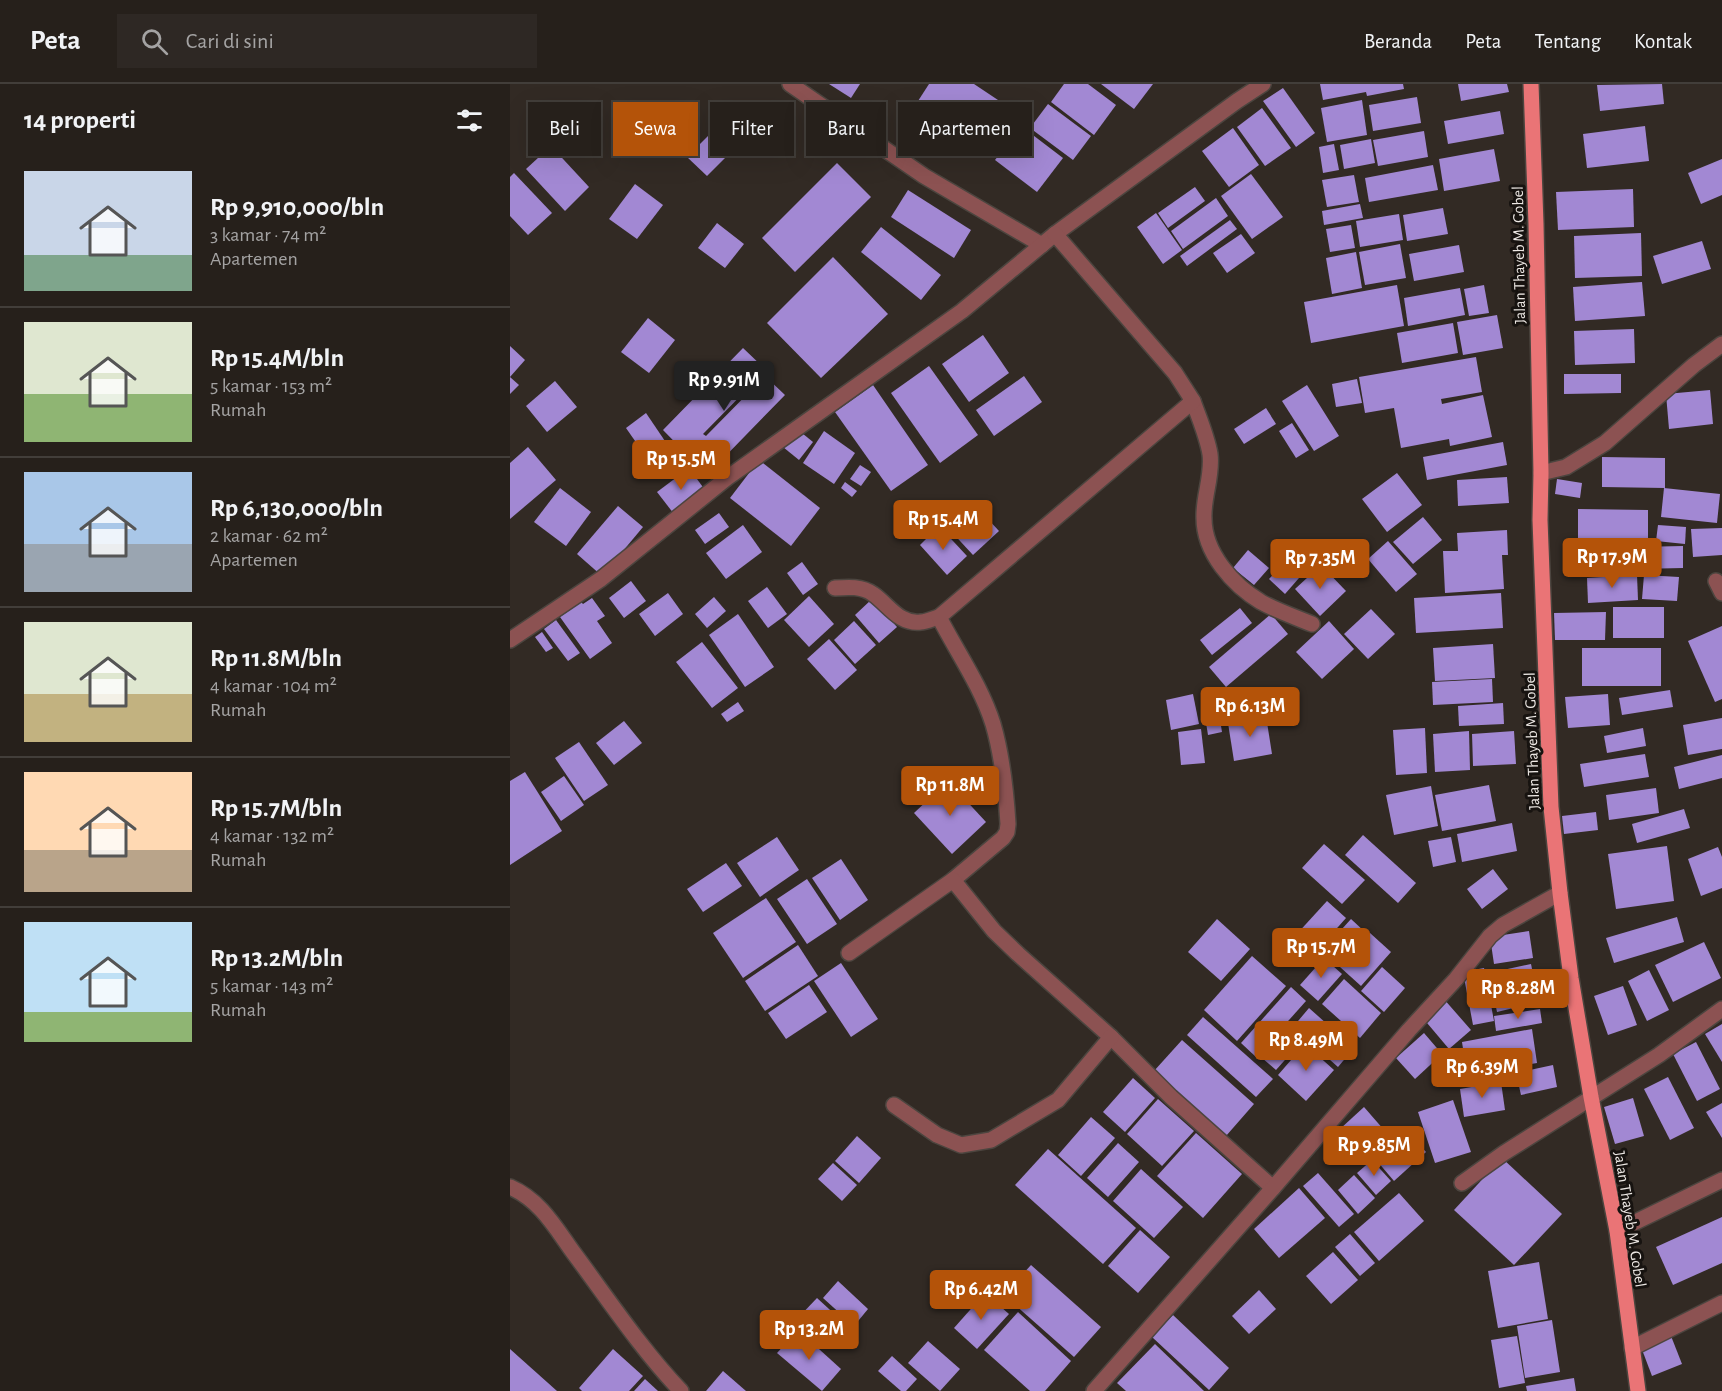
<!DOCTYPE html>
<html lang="id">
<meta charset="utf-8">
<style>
:root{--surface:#26201b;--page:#2e2824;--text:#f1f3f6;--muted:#a4a3a3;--line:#423e3a;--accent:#b45309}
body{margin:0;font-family:"Alegreya Sans",sans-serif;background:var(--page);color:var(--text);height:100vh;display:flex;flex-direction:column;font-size:22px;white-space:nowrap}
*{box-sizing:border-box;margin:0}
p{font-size:20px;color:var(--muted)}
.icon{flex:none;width:33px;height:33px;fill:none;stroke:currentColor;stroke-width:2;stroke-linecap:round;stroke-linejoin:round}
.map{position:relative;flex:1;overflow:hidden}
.details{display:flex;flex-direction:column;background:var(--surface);width:510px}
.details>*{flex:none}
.banner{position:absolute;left:18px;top:18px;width:570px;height:54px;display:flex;gap:12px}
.price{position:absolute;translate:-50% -51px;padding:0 14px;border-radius:6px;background:var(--accent);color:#fff;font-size:20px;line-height:39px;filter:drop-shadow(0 2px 3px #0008)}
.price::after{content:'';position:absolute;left:50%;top:36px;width:18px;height:14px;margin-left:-9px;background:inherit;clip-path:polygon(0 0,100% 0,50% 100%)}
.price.active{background:#222;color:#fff}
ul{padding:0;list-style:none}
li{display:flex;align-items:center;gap:18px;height:150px;padding:0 24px}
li+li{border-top:2px solid var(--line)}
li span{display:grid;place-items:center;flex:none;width:168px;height:120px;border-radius:0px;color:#555}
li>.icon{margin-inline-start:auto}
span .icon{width:72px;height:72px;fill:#fffc;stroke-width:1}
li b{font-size:26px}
h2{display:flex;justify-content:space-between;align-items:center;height:72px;padding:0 24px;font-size:26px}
.pill{padding:0 21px;border-radius:0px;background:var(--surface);box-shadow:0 6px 24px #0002,0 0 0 2px var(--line);font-size:21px;line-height:54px}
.pill.active{background:var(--accent);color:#fff}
header{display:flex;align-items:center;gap:36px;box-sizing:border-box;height:84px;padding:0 30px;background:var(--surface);border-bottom:2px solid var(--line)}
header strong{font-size:28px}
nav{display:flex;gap:33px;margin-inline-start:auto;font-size:21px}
.search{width:420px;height:54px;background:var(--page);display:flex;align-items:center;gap:15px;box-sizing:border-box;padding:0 21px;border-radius:0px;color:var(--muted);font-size:22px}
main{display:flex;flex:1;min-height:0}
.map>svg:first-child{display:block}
</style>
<header>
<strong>Peta</strong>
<div class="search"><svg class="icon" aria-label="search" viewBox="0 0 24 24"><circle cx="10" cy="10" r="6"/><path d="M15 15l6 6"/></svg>Cari di sini</div>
<nav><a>Beranda</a><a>Peta</a><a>Tentang</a><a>Kontak</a></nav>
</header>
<main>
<section class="details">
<h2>14 properti<svg class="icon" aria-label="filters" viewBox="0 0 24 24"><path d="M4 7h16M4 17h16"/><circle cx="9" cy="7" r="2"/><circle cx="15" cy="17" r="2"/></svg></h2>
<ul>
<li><span style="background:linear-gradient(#c9d6e8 70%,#7fa58c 0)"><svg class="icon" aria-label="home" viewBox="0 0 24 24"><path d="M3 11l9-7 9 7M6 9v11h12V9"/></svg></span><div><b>Rp 9,910,000/bln</b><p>3 kamar · 74 m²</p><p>Apartemen</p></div></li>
<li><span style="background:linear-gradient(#dfe7d0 60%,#8fb573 0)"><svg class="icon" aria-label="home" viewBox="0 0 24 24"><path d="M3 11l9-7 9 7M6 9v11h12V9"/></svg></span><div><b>Rp 15.4M/bln</b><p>5 kamar · 153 m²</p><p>Rumah</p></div></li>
<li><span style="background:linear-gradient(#a9c7e8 60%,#9aa5b1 0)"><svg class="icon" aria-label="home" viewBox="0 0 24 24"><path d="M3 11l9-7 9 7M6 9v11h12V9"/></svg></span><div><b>Rp 6,130,000/bln</b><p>2 kamar · 62 m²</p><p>Apartemen</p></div></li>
<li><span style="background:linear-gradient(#dfe7d0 60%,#c2b280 0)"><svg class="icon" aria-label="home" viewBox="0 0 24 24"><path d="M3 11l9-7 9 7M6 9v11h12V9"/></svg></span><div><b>Rp 11.8M/bln</b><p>4 kamar · 104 m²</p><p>Rumah</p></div></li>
<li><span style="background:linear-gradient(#ffd9b3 65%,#b9a48a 0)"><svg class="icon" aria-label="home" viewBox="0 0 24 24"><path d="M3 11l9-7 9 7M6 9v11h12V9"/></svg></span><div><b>Rp 15.7M/bln</b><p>4 kamar · 132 m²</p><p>Rumah</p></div></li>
<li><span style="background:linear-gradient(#bfe0f5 75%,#8fb573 0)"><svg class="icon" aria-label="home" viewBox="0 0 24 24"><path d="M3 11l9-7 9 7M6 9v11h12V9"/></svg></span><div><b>Rp 13.2M/bln</b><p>5 kamar · 143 m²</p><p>Rumah</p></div></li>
</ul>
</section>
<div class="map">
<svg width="1212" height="1307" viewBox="0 0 1212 1307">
<rect width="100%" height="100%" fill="#322a24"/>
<g fill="#a288d3">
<polygon points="319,0 350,0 341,14"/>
<polygon points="419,0 464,0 494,20 460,71 399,31"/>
<polygon points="554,0 578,0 606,21 584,51 541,18"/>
<polygon points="591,0 643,0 624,25"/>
<polygon points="810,0 893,0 894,5 857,12 856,8 813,16"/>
<polygon points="948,0 997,0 999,8 951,17"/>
<polygon points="1152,0 1154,20 1090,27 1087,1"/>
<polygon points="773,4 805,49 786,63 753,17"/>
<polygon points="907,13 911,39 863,47 859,21"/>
<polygon points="852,16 857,51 817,58 811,24"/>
<polygon points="538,20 581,52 563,76 520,44"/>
<polygon points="752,24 781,64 755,82 727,43"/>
<polygon points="990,27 994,50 938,60 934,37"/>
<polygon points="214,36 233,56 197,92 177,73"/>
<polygon points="511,42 553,74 527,108 485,76"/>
<polygon points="1135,42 1139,77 1077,84 1073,50"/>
<polygon points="723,44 749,81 719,103 692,67"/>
<polygon points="914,47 918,73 868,82 863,56"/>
<polygon points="861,55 865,79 834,85 830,61"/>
<polygon points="824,60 829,86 813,89 809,63"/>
<polygon points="41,62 79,103 55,127 16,85"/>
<polygon points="984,65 990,97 934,107 929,75"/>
<polygon points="1212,75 1212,111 1191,120 1178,89"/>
<polygon points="327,79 361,113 285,188 252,154"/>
<polygon points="923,81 928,106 859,118 855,94"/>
<polygon points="4,89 42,129 18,151 0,132 0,93"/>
<polygon points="741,90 773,133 742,155 711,112"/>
<polygon points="844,91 849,118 817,123 812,96"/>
<polygon points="125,100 153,121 127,155 99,135"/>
<polygon points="685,103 695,117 658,144 648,129"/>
<polygon points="1123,105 1124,143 1048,146 1046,108"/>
<polygon points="398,106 461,146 444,174 381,133"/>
<polygon points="706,114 718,132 673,165 661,147"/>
<polygon points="850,120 853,134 814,141 812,127"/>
<polygon points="933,124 938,150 897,157 893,131"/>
<polygon points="646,129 672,166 653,180 627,143"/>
<polygon points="889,130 893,156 850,163 846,137"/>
<polygon points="720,136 727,145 677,182 670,172"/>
<polygon points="207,139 234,160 215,184 188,164"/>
<polygon points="841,141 845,164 820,168 816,145"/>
<polygon points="371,143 431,191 411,216 351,168"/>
<polygon points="1131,149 1132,192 1065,194 1064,152"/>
<polygon points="731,150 745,169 717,189 703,169"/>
<polygon points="1192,157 1201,185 1152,200 1143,172"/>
<polygon points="890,160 896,194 855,201 849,168"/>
<polygon points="949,161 954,188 904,197 899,170"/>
<polygon points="846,168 852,204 822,210 816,174"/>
<polygon points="323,173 378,230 311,294 257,239"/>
<polygon points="1132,198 1135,232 1065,237 1063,203"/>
<polygon points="887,201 894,242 801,259 794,218"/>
<polygon points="974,201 979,229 959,232 954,205"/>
<polygon points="950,204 955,231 898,242 894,214"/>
<polygon points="987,231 993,264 953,271 947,238"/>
<polygon points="138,234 165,256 139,289 111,268"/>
<polygon points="943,239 948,269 892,279 887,249"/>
<polygon points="1124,245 1125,279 1065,281 1064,247"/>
<polygon points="473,251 499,289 459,318 432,280"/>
<polygon points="0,262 15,276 0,293"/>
<polygon points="233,264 256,286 193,350 196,352 255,292 275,311 197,391 153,346"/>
<polygon points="966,273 972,308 931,315 932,320 973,311 982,353 940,362 939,355 891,364 884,324 855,329 849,293"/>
<polygon points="419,282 468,351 430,379 381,309"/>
<polygon points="1054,290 1111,290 1111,309 1054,310"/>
<polygon points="514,292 532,318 484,352 466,326"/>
<polygon points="0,293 9,301 0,310"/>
<polygon points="847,295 852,319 826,323 822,300"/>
<polygon points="45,297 67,323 37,348 16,322"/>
<polygon points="363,301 418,381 381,407 325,328"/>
<polygon points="797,301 829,352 804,367 772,317"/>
<polygon points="1200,306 1203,340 1159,345 1156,310"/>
<polygon points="756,324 766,340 734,360 724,345"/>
<polygon points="136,329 159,363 139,377 116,344"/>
<polygon points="782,339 799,366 786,374 769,347"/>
<polygon points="287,345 303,358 289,376 273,363"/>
<polygon points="314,347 345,369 324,400 293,379"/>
<polygon points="993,358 997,381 917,396 913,373"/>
<polygon points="18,363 46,396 0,435 0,379"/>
<polygon points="1092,373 1155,374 1155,404 1092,403"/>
<polygon points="249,376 310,424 281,462 220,414"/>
<polygon points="350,381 361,388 351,402 340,395"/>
<polygon points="179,384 195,406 164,430 147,408"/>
<polygon points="887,389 912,421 877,448 852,415"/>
<polygon points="997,393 999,419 948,422 947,396"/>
<polygon points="1047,395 1072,399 1070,414 1045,410"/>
<polygon points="335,398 347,407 342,413 331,404"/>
<polygon points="50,404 81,428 56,462 24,438"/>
<polygon points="1154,404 1210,410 1207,439 1151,433"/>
<polygon points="464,420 489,447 463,471 438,444"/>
<polygon points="108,422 133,443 92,492 67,470"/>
<polygon points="1068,425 1138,426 1138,455 1068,454"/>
<polygon points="209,429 219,443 195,460 185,446"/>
<polygon points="913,433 932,456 903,480 883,458"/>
<polygon points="233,441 252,468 216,495 196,469"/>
<polygon points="1148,441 1176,443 1175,460 1146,457"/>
<polygon points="429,442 457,472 437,491 410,461"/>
<polygon points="1212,444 1212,471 1183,473 1181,445"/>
<polygon points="997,446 998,471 992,471 994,505 935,509 933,467 948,467 947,449"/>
<polygon points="878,457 907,490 886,508 858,475"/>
<polygon points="1173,462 1173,484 1083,486 1082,464"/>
<polygon points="738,466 759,484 744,501 723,484"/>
<polygon points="780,472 796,486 775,510 759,495"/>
<polygon points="292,478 308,500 293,511 277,489"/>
<polygon points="811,481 836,507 810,532 785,505"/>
<polygon points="1127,491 1128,516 1078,519 1077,494"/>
<polygon points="1134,491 1169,493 1167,517 1132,515"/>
<polygon points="121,497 136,517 114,534 99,514"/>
<polygon points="257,503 277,530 258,544 238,517"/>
<polygon points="158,509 173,530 145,552 129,530"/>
<polygon points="991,509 993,544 906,549 904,514"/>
<polygon points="299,512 324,540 299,563 274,536"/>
<polygon points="204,513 216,527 197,544 185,530"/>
<polygon points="82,514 95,532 87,537 102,559 80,575 50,533 71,518 73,520"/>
<polygon points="362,515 387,543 369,559 345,531"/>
<rect x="1103" y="523" width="51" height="31"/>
<polygon points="730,524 742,539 702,571 690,556"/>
<polygon points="861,525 885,550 858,575 834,550"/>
<polygon points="1096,528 1095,556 1045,556 1044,529"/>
<polygon points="228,530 264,583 235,603 199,551"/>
<polygon points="761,530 778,550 716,603 699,583"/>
<polygon points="46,536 70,569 58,577 34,545"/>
<polygon points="344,537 366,561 345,580 324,556"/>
<polygon points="819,537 844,565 812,595 786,568"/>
<polygon points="1212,542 1212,615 1205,618 1178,557"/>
<polygon points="32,548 43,564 36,568 25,553"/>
<polygon points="319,555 347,586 325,606 297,575"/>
<polygon points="192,558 228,604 202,624 166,578"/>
<polygon points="983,560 985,594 925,597 923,564"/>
<rect x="1072" y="564" width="79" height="38"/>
<polygon points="982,595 983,618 923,621 922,598"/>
<polygon points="705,605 712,648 698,651 691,608"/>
<polygon points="1160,606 1163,623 1112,631 1109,614"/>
<polygon points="683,610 689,640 661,646 656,616"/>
<polygon points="1098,610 1100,641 1058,644 1055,613"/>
<polygon points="228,618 234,627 217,638 211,630"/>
<polygon points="993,619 994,640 949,642 948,622"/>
<polygon points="756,632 762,670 724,677 718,639"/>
<polygon points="1212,634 1212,665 1178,671 1173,641"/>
<polygon points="114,637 132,659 104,681 86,659"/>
<polygon points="915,644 917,689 886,691 883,646"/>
<polygon points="1133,644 1136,662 1097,669 1094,652"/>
<polygon points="691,645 695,679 671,681 668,648"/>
<polygon points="959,647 960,686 925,688 923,650"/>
<polygon points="1004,647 1006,680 963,682 962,650"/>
<polygon points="69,658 98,701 74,717 45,674"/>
<polygon points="1135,670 1139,693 1074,703 1070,680"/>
<polygon points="1212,671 1212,694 1169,705 1164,683"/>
<polygon points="15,688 52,747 0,781 0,697"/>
<polygon points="54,692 74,721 51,737 31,708"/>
<polygon points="438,697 476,738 442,770 404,729"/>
<polygon points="979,701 986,737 932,747 925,711"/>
<polygon points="921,702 928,742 884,751 876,711"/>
<polygon points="1146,704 1149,729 1099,736 1096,711"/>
<polygon points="1174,725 1180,744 1127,759 1122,740"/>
<polygon points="1086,728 1088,746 1054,750 1052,732"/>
<polygon points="1002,739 1007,767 952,778 947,750"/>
<polygon points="853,751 906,799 888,819 835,771"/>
<polygon points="267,753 289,786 250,813 227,779"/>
<polygon points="941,753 946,778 923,783 918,757"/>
<polygon points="814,760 855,796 832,820 792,784"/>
<polygon points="1157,762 1164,817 1106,825 1098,770"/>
<polygon points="1208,763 1212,773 1212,804 1191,812 1178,775"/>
<polygon points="331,775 358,816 330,836 302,794"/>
<polygon points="216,779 232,802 193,828 177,805"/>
<polygon points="983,785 998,805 972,825 957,805"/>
<polygon points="297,795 327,840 297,860 267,815"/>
<polygon points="256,814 286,858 233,894 203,849"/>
<polygon points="817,817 836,834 805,869 785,852"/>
<polygon points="1167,833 1174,858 1104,879 1096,854"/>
<polygon points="707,835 740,865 711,897 678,868"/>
<polygon points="841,835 855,848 827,879 813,866"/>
<polygon points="1019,847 1023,874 984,880 980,853"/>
<polygon points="860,849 881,868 851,902 830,883"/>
<polygon points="1194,858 1211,894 1163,918 1145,881"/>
<polygon points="288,861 308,892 255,927 235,897"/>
<polygon points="742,872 776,902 727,957 694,926"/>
<polygon points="814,874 832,890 808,917 790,901"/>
<polygon points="331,879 368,935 341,953 304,897"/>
<polygon points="1021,880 1029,918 987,928 979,889"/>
<polygon points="872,883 895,904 874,928 851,907"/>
<polygon points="974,884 984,937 963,941 953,888"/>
<polygon points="1139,886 1159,926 1137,937 1118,897"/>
<polygon points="834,895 871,929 850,954 812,920"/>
<polygon points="299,901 317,928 276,955 258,929"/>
<polygon points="1113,902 1127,941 1098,951 1084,912"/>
<polygon points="781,903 796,917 746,973 731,959"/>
<polygon points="933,914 961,946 939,965 912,933"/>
<polygon points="799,924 844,964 828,983 783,943"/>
<polygon points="1030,925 1032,939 986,947 984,932"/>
<polygon points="693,933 763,995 746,1013 677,951"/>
<polygon points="1212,940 1212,978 1195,950"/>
<polygon points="1022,945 1027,979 957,991 952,958"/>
<polygon points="776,946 790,959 766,986 752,974"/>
<polygon points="914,949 932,970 905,995 886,974"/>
<polygon points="672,956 744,1020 716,1052 644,987"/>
<polygon points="1186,958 1210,1005 1187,1017 1163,970"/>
<polygon points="795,960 824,986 796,1017 768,991"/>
<polygon points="1043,981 1047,1003 1011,1011 1006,989"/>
<polygon points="1158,993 1184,1044 1160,1056 1134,1005"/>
<polygon points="623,994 645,1014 615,1048 593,1028"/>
<polygon points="991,998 995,1026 954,1033 950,1005"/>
<polygon points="1123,1014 1134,1052 1105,1060 1094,1023"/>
<polygon points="648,1015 684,1047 652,1082 617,1050"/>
<polygon points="943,1016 961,1068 925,1079 908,1028"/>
<polygon points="1212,1019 1212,1054 1196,1028"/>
<polygon points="854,1023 881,1054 857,1076 830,1045"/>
<polygon points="581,1033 605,1054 571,1092 548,1071"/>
<polygon points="686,1049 732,1090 693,1134 647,1092"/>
<polygon points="899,1049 916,1068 884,1097 867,1077"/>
<polygon points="347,1052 371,1074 349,1099 325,1077"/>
<polygon points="608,1059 629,1078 598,1113 577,1094"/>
<polygon points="538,1065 626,1144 593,1180 505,1101"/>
<polygon points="992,1074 1052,1130 1004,1181 944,1126"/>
<polygon points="862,1076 881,1097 866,1111 847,1089"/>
<polygon points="323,1079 347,1101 332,1117 308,1095"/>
<polygon points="631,1085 673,1123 644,1154 603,1117"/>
<polygon points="808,1089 844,1130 829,1143 793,1102"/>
<polygon points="844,1091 865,1114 848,1130 828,1106"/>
<polygon points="789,1104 815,1134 769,1174 744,1145"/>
<polygon points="889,1109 914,1137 869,1177 844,1148"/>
<polygon points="1212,1133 1212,1179 1163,1201 1146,1163"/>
<polygon points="630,1146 660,1173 628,1209 598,1182"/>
<polygon points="840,1150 865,1179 850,1192 825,1163"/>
<polygon points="823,1168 848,1196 821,1220 796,1192"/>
<polygon points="1029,1178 1038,1235 988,1244 978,1187"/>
<polygon points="521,1181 591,1243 564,1273 494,1211"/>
<polygon points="328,1197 358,1225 344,1242 313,1214"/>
<polygon points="749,1206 766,1225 739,1250 722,1232"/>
<polygon points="475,1209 499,1230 467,1265 444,1244"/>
<polygon points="307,1214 331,1236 312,1257 287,1235"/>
<polygon points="508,1228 561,1277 535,1307 520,1307 474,1266"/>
<polygon points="663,1231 719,1284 699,1306 642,1253"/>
<polygon points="1042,1236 1050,1288 1015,1294 1007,1242"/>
<polygon points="288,1246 331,1285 312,1307 267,1269"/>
<polygon points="1007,1252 1015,1299 989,1304 981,1256"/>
<polygon points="1161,1252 1172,1280 1142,1292 1131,1263"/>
<polygon points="418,1257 450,1285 430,1307 398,1279"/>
<polygon points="645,1260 694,1307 616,1307 607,1299"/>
<polygon points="0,1265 47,1307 0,1307"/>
<polygon points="103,1265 133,1292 119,1307 72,1307 69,1304"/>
<polygon points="382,1272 407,1295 396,1307 391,1307 368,1287"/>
<polygon points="213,1287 236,1307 196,1307"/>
<polygon points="1064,1294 1066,1307 1017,1307 1016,1302"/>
<polygon points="135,1295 148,1307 124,1307"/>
</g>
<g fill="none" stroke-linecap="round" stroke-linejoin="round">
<g stroke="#4c453f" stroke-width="18">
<g id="minor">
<polyline points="280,0 414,92 532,161"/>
<path d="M683 317C689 334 697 352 700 370 703 391 693 413 694 434 694 469 723 501 751 518 767 527 785 533 802 540"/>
<polyline points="1031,389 1056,383 1095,359 1184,281 1212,260"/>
<polyline points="1206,497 1212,509"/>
<path d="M325 504C338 503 352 502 363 510 378 520 389 541 411 538 417 538 424 534 429 533"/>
<polyline points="0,556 91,495 217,394 452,227 545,150 727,17 753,0"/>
<path d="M443 796 493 754 497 748 498 740C496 707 492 671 483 640 471 602 447 568 429 533L683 317 665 289 545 150"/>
<polyline points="339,869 443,796 484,847 508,870 601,953 661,1013 763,1104"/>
<polyline points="384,1021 427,1051 451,1061 481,1056 548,1016 601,953"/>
<polyline points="952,1099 994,1069 1149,971 1212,925"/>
<path d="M0 1103C30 1116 45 1143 63 1168 98 1215 131 1265 171 1307"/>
<polyline points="1107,1147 1212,1096"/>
<polyline points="1122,1264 1212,1219"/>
<polyline points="584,1307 763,1104 899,946 946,895 980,852 993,841 1050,809"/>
</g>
</g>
<g stroke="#4c453f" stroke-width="18">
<polyline id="major" points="1021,0 1026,140 1031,389 1030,436 1041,723 1050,809 1061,894 1081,1013 1107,1147 1128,1307"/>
</g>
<use href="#minor" stroke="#8c5252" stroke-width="15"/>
<use href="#major" stroke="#ea7476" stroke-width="15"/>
</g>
<g text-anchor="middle" stroke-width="6" stroke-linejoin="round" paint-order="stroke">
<g font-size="16" fill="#ede8e4" stroke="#171310">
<text transform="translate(1008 171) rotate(-91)" y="6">Jalan Thayeb M. Gobel</text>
<text transform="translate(1021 657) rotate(-92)" y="6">Jalan Thayeb M. Gobel</text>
<text transform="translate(1121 1135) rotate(81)" y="6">Jalan Thayeb M. Gobel</text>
</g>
</g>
</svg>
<b class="price active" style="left:214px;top:328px">Rp 9.91M</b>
<b class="price" style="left:171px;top:407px">Rp 15.5M</b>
<b class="price" style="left:433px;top:467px">Rp 15.4M</b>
<b class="price" style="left:1102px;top:505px">Rp 17.9M</b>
<b class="price" style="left:810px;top:506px">Rp 7.35M</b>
<b class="price" style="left:740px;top:654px">Rp 6.13M</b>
<b class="price" style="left:440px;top:733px">Rp 11.8M</b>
<b class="price" style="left:811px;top:895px">Rp 15.7M</b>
<b class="price" style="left:1008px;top:936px">Rp 8.28M</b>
<b class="price" style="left:796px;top:988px">Rp 8.49M</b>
<b class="price" style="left:972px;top:1015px">Rp 6.39M</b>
<b class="price" style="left:864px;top:1093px">Rp 9.85M</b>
<b class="price" style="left:471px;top:1237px">Rp 6.42M</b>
<b class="price" style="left:299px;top:1277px">Rp 13.2M</b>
<div class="banner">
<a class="pill">Beli</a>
<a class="pill active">Sewa</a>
<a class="pill">Filter</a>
<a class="pill">Baru</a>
<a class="pill">Apartemen</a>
</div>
</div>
</main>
